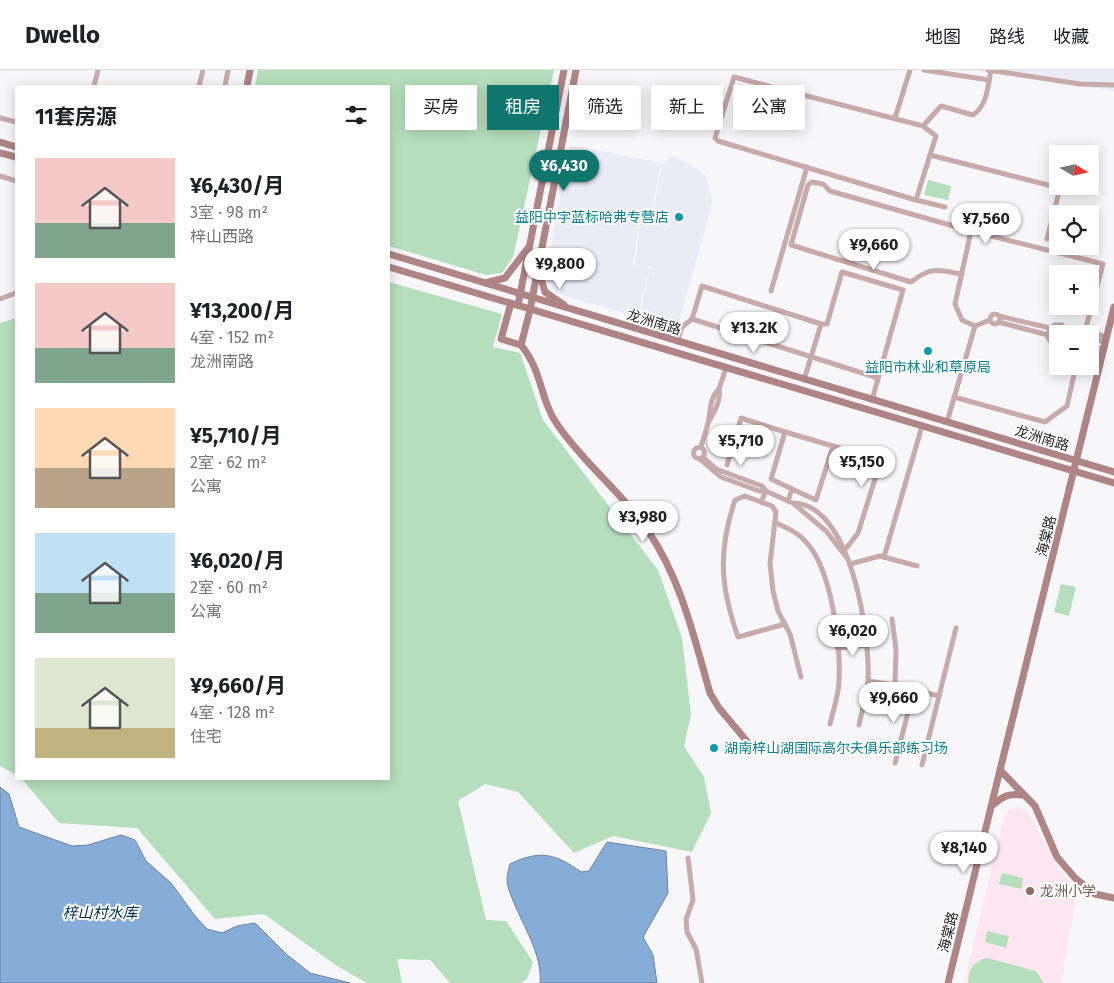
<!DOCTYPE html>
<html lang="zh">
<meta charset="utf-8">
<style>
:root{--surface:#fff;--page:#f2f2f2;--text:#202124;--muted:#757577;--line:#e0e0e0;--accent:#0f766e}
body{margin:0;font-family:"Fira Sans","Noto Sans SC",sans-serif;background:var(--page);color:var(--text);height:100vh;display:flex;flex-direction:column;font-size:19px;white-space:nowrap}
*{box-sizing:border-box;margin:0}
p{font-size:16px;color:var(--muted)}
.icon{flex:none;width:28px;height:28px;fill:none;stroke:currentColor;stroke-width:2;stroke-linecap:round;stroke-linejoin:round}
.map{position:relative;flex:1;overflow:hidden}
.details{position:absolute;left:15px;top:15px;width:375px;height:695px;display:flex;flex-direction:column;background:var(--surface);border-radius:0px;box-shadow:0 2px 12px #0003}
.details>*{flex:none}
.guide{position:absolute;left:405px;top:15px;width:475px;height:45px;display:flex;gap:10px}
.needle{width:32px;rotate:99deg}
.tools{position:absolute;left:1049px;top:75px;display:grid;gap:10px}
.tools a{display:grid;place-items:center;width:50px;height:50px;border-radius:0px;background:var(--surface);box-shadow:0 2px 12px #0003;font-size:25px}
.price{position:absolute;translate:-50% -42px;padding:0 11px;border-radius:18px;background:#fff;color:#222;font-size:16px;line-height:32px;filter:drop-shadow(0 1px 2px #0008)}
.price::after{content:'';position:absolute;left:50%;top:30px;width:15px;height:11px;margin-left:-8px;background:inherit;clip-path:polygon(0 0,100% 0,50% 100%)}
.price.active{background:var(--accent);color:#fff}
ul{padding:0;list-style:none}
li{display:flex;align-items:center;gap:15px;height:125px;padding:0 20px}
li span{display:grid;place-items:center;flex:none;width:140px;height:100px;border-radius:0px;color:#555}
li>.icon{margin-inline-start:auto}
span .icon{width:60px;height:60px;fill:#fffc;stroke-width:1}
li b{font-size:21px}
h2{display:flex;justify-content:space-between;align-items:center;height:60px;padding:0 20px;font-size:21px}
.tag{padding:0 18px;border-radius:0px;background:var(--surface);box-shadow:0 2px 12px #0003;font-size:18px;line-height:45px}
.tag.active{background:var(--accent);color:#fff}
header{display:flex;align-items:center;gap:30px;box-sizing:border-box;height:70px;padding:0 25px;background:var(--surface);border-bottom:1px solid var(--line)}
header strong{font-size:24px}
nav{display:flex;gap:28px;margin-inline-start:auto;font-size:18px}
.map>svg:first-child{display:block}
</style>
<header>
<strong>Dwello</strong>
<nav><a>地图</a><a>路线</a><a>收藏</a></nav>
</header>
<div class="map">
<svg width="1114" height="913" viewBox="0 0 1114 913">
<rect width="100%" height="100%" fill="#f7f7fa"/>
<g fill="#ebebf6">
<polygon points="971,0 1114,0 1114,21"/>
<polygon points="570,75 661,93 652,141 639,152 633,195 650,198 637,247 556,223 547,211 555,154"/>
<polygon points="673,85 705,104 713,130 679,252 640,241 651,197 635,195 640,153 653,142 662,95"/>
</g>
<polygon fill="#fee6f0" points="1019,737 1028,741 1055,792 1073,816 1076,826 1061,913 964,913 1004,747 1009,740"/>
<g fill="#b5dfbc">
<polygon points="258,0 554,0 513,187 502,203 486,205 389,176 389,16 255,16"/>
<polygon points="928,110 951,116 948,130 924,125"/>
<polygon points="389,212 502,244 493,277 520,283 543,350 658,500 682,568 691,645 684,676 704,707 711,743 692,782 613,766 574,783 518,722 485,714 458,731 486,850 506,851 533,892 527,909 521,913 450,913 430,890 397,889 402,913 367,913 337,896 264,844 215,849 137,758 59,753 22,709 389,709"/>
<polygon points="16,248 16,705 0,696 0,253"/>
<polygon points="1061,514 1076,517 1069,546 1054,542"/>
<polygon points="1002,803 1023,808 1021,819 999,814"/>
<polygon points="987,861 1009,866 1006,878 985,872"/>
<path d="M987 888 1036 901 1044 913H968C968 899 974 891 987 888Z"/>
</g>
<g fill="#86add8" stroke="#6984a3">
<polygon points="0,717 9,724 19,757 72,776 88,775 121,765 135,770 146,791 171,813 196,847 207,859 222,863 237,856 255,853 286,884 310,903 350,913 0,913"/>
<path d="M607 772 666 781 668 823 643 867 653 885 657 913H540C543 885 522 854 512 828 510 823 507 816 507 809 507 805 509 799 510 794 539 780 555 783 581 802L589 801Z"/>
</g>
<g fill="none" stroke-linecap="round" stroke-linejoin="round">
<g stroke="#c7aaaa" stroke-width="5">
<polyline points="924,0 989,10"/>
<polyline points="988,0 1080,14 1114,15"/>
<polyline points="94,16 98,0"/>
<polyline points="199,16 203,0"/>
<polyline points="225,16 228,0"/>
<polyline points="0,48 16,52"/>
<polyline points="895,48 910,0"/>
<path d="M923 56 941 36 973 45C987 36 988 16 991 0"/>
<polyline points="0,106 16,111"/>
<polyline points="916,130 718,71 715,68 734,7 923,56 936,66 930,85"/>
<polyline points="945,137 916,130 930,85 1060,118 1047,169"/>
<path d="M962 204C937 200 932 196 911 212L791 175 808 115 812 112 823 114 830 121 971 161"/>
<polyline points="771,221 807,97"/>
<polyline points="0,229 16,223"/>
<circle cx="995" cy="249" r="5"/>
<polyline points="999,246 1050,258"/>
<polyline points="692,249 702,216 821,254"/>
<polyline points="998,252 1048,265"/>
<polyline points="975,256 990,250"/>
<polyline points="1090,268 1105,272"/>
<polyline points="677,272 682,257 692,249 878,308"/>
<polyline points="1058,274 1052,273 1048,268 1050,258 1055,255 1062,255 1067,264"/>
<polyline points="1090,276 1104,279"/>
<polyline points="1090,281 1102,284"/>
<polyline points="804,310 821,254 827,254 842,202 903,220 872,330"/>
<polyline points="719,319 726,298"/>
<polyline points="954,327 1045,352 1067,336 1076,296"/>
<polyline points="947,352 975,256 962,250 955,234 971,161 1103,194 1085,261 1107,267"/>
<polyline points="833,376 881,390 858,463 844,481"/>
<path d="M701 377C703 369 706 361 708 353 711 340 709 329 719 319 721 332 714 342 708 353"/>
<circle cx="699" cy="383" r="5.5"/>
<polyline points="703,387 716,399 762,416 766,421 790,432"/>
<polyline points="700,389 721,407 759,421 766,421"/>
<polyline points="727,395 741,348 785,362"/>
<polyline points="766,421 761,432 772,436 776,442 770,493 773,521 778,541 790,564 801,607"/>
<polyline points="788,431 792,419 816,430 833,376 785,362 771,409 792,419"/>
<path d="M761 432 745 426 735 430C718 481 720 516 738 567L785 554"/>
<path d="M776 453C787 458 797 462 805 471 832 498 841 576 839 613 838 627 833 641 830 654"/>
<polyline points="884,487 922,356"/>
<path d="M848 489 826 461 793 433C852 434 870 566 868 610 867 625 862 640 859 655"/>
<polyline points="850,494 880,486 917,496"/>
<polyline points="892,549 896,579 895,615"/>
<polyline points="837,578 867,575"/>
<polyline points="868,611 895,615 939,626 956,558"/>
<polyline points="895,693 914,619"/>
<polyline points="922,695 939,626"/>
<polyline points="688,788 693,830 686,849 687,862 696,879 702,913"/>
</g>
<g stroke="#ae8484" stroke-width="7">
<polyline points="247,16 250,0"/>
<polyline points="0,72 16,77"/>
<polyline points="0,83 16,87"/>
<polyline points="389,184 1114,402"/>
<polyline points="389,197 1114,413"/>
<polyline points="539,202 545,222 564,235"/>
<polyline points="485,213 505,208 528,178"/>
<polyline points="511,233 501,269 521,275 530,240 576,0"/>
<polyline points="518,235 564,0"/>
<polyline points="1114,237 1000,700 1035,736 1057,787 1075,808 1095,824 1114,828"/>
<path d="M521 275C543 302 540 330 557 354 583 393 622 422 648 461 681 509 694 567 710 623L719 638 750 675"/>
<path d="M993 735C1003 726 1009 723 1023 725"/>
<polyline points="948,913 1000,700"/>
</g>
</g>
<g fill="#0f9aa8" stroke="#fff" stroke-width="2">
<circle cx="679" cy="147" r="5"/>
<circle cx="928" cy="281" r="5"/>
<circle cx="714" cy="678" r="5"/>
</g>
<circle fill="#8d6e63" stroke="#fff" stroke-width="2" cx="1030" cy="821" r="5"/>
<g text-anchor="middle" stroke-width="4" stroke-linejoin="round" paint-order="stroke">
<g font-size="14" fill="#0d838f" stroke="#fff" text-anchor="end">
<text x="669" y="152">益阳中宇蓝标哈弗专营店</text>
<text x="928" y="302" text-anchor="middle">益阳市林业和草原局</text>
<text x="724" y="683" text-anchor="start">湖南梓山湖国际高尔夫俱乐部练习场</text>
</g>
<g font-size="14" fill="#252526" stroke="#fff">
<text transform="translate(654 252) rotate(17)" y="5">龙洲南路</text>
<text transform="translate(1042 368) rotate(17)" y="5">龙洲南路</text>
<text transform="translate(1046 466) rotate(-76)" y="5">海棠路</text>
<text transform="translate(948 862) rotate(-76)" y="5">海棠路</text>
</g>
<g font-size="14" fill="#785e54" stroke="#fff" text-anchor="start">
<text x="1040" y="826">龙洲小学</text>
</g>
<g font-size="15" font-style="italic" fill="#033057" stroke="#fff">
<text x="100" y="848">梓山村水库</text>
</g>
</g>
</svg>
<div class="tools">
<a><svg class="needle" viewBox="-14 -14 28 28"><path d="M0-13l5 13h-10z" fill="#e53935"/><path d="M0 13l5-13h-10z" fill="#757577"/></svg></a>
<a><svg class="icon" aria-label="locate" viewBox="0 0 24 24"><circle cx="12" cy="12" r="6"/><path d="M12 2v4M12 18v4M2 12h4M18 12h4"/></svg></a>
<a>+</a>
<a>−</a>
</div>
<b class="price active" style="left:564px;top:122px">¥6,430</b>
<b class="price" style="left:986px;top:175px">¥7,560</b>
<b class="price" style="left:874px;top:201px">¥9,660</b>
<b class="price" style="left:560px;top:220px">¥9,800</b>
<b class="price" style="left:754px;top:284px">¥13.2K</b>
<b class="price" style="left:741px;top:397px">¥5,710</b>
<b class="price" style="left:862px;top:418px">¥5,150</b>
<b class="price" style="left:643px;top:473px">¥3,980</b>
<b class="price" style="left:853px;top:587px">¥6,020</b>
<b class="price" style="left:894px;top:654px">¥9,660</b>
<b class="price" style="left:964px;top:804px">¥8,140</b>
<div class="guide">
<a class="tag">买房</a>
<a class="tag active">租房</a>
<a class="tag">筛选</a>
<a class="tag">新上</a>
<a class="tag">公寓</a>
</div>
<section class="details">
<h2>11套房源<svg class="icon" aria-label="filters" viewBox="0 0 24 24"><path d="M4 7h16M4 17h16"/><circle cx="9" cy="7" r="2"/><circle cx="15" cy="17" r="2"/></svg></h2>
<ul>
<li><span style="background:linear-gradient(#f6c9c9 65%,#7fa58c 0)"><svg class="icon" aria-label="home" viewBox="0 0 24 24"><path d="M3 11l9-7 9 7M6 9v11h12V9"/></svg></span><div><b>¥6,430/月</b><p>3室 · 98 m²</p><p>梓山西路</p></div></li>
<li><span style="background:linear-gradient(#f6c9c9 65%,#7fa58c 0)"><svg class="icon" aria-label="home" viewBox="0 0 24 24"><path d="M3 11l9-7 9 7M6 9v11h12V9"/></svg></span><div><b>¥13,200/月</b><p>4室 · 152 m²</p><p>龙洲南路</p></div></li>
<li><span style="background:linear-gradient(#ffd9b3 60%,#b9a48a 0)"><svg class="icon" aria-label="home" viewBox="0 0 24 24"><path d="M3 11l9-7 9 7M6 9v11h12V9"/></svg></span><div><b>¥5,710/月</b><p>2室 · 62 m²</p><p>公寓</p></div></li>
<li><span style="background:linear-gradient(#bfe0f5 60%,#7fa58c 0)"><svg class="icon" aria-label="home" viewBox="0 0 24 24"><path d="M3 11l9-7 9 7M6 9v11h12V9"/></svg></span><div><b>¥6,020/月</b><p>2室 · 60 m²</p><p>公寓</p></div></li>
<li><span style="background:linear-gradient(#dfe7d0 70%,#c2b280 0)"><svg class="icon" aria-label="home" viewBox="0 0 24 24"><path d="M3 11l9-7 9 7M6 9v11h12V9"/></svg></span><div><b>¥9,660/月</b><p>4室 · 128 m²</p><p>住宅</p></div></li>
</ul>
</section>
</div>
